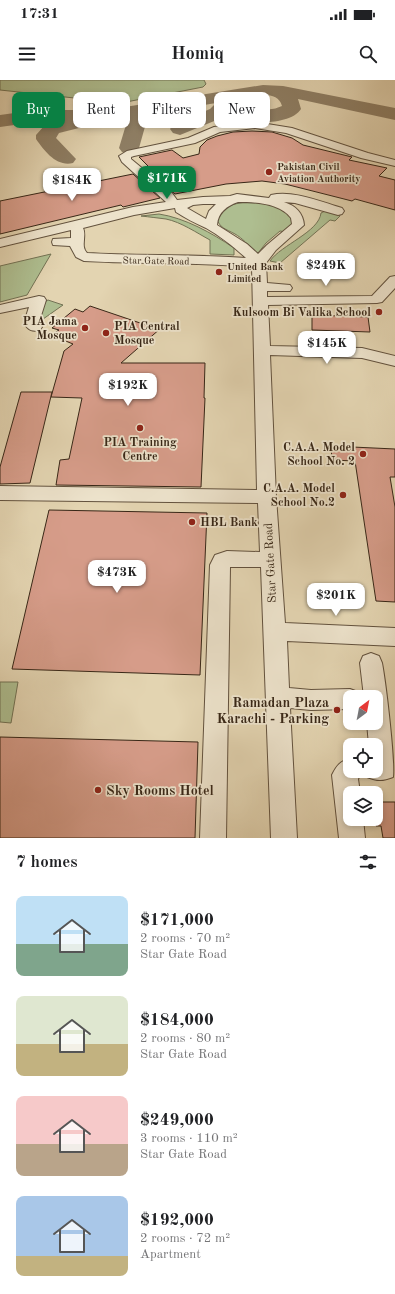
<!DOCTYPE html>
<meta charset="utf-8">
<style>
:root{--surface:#fff;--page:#f2f2f2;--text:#202124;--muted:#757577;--accent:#0b8043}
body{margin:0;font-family:"Old Standard TT",serif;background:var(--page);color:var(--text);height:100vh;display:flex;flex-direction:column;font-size:15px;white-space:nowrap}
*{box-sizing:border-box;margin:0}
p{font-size:13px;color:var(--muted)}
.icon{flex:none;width:22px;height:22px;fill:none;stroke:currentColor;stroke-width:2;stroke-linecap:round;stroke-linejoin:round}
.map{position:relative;height:758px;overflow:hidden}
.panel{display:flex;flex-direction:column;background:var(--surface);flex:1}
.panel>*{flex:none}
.hud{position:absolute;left:12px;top:12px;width:371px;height:36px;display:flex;gap:8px}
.needle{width:26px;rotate:32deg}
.fabs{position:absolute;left:343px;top:610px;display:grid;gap:8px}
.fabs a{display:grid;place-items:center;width:40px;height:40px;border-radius:8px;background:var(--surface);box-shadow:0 2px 6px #0003;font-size:20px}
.price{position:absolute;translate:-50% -34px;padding:0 9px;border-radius:8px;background:#fff;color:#222;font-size:13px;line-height:26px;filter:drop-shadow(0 1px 2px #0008)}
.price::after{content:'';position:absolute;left:50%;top:24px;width:12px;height:9px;margin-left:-6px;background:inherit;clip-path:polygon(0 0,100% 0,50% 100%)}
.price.selected{background:var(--accent);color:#fff}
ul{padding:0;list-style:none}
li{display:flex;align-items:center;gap:12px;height:100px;padding:0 16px}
li span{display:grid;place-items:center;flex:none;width:112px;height:80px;border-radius:8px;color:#555}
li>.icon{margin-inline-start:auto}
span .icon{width:48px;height:48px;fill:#fffc;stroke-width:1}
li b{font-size:17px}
h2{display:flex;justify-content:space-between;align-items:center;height:48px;padding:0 16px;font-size:17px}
.tag{padding:0 14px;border-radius:8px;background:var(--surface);box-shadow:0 2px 6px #0003;font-size:14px;line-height:36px}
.tag.selected{background:var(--accent);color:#fff}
.status{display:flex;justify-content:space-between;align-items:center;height:28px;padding:0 20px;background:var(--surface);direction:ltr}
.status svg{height:11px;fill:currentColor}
header{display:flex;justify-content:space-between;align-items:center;height:52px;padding:0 16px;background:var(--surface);font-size:18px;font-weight:700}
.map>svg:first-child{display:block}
</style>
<div class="status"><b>17:31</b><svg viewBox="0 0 49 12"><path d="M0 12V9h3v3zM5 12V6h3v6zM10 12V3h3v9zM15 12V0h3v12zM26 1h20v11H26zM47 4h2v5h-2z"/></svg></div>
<header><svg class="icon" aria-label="menu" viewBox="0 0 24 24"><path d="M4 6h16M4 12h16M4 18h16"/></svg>Homiq<svg class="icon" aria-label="search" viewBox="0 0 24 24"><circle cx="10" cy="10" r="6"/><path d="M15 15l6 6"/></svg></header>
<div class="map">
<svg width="395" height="758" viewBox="0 0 395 758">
<rect width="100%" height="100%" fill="#e3d4b1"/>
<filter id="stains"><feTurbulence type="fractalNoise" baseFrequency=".005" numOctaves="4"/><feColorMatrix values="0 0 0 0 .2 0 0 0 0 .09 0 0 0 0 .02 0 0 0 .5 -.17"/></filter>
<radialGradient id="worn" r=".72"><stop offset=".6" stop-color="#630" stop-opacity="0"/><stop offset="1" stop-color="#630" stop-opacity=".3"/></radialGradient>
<g fill="#aebe90" stroke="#737254">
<polygon points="0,0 204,0 206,4 203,7 121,23 0,10"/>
<path d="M246 122 270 123 292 134V145L286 152 280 151 266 163 258 173 254 172C249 165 242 158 235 154 226 149 219 148 217 138 226 126 231 124 246 122Z"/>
<path d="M325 131 339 133 340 136 335 141 330 140 280 183 270 181C281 165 319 152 321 133Z"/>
<path d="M159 134C185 138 212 153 234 168V175L210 174V160C197 153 181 142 166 139 158 138 150 137 141 136Z"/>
<polygon points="51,174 27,215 0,222 0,186"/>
<polygon points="48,220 63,225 36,244 35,241 46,221"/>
<polygon points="0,602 18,602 11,643 0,642"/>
</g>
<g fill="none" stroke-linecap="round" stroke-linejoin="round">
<path fill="#8e7e64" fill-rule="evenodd" d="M263 5 283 6 395 28V40L298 19 301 29C291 45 251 44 234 40L231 36 234 32C250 28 267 33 282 26 277 7 247 18 233 20L235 24 224 37 180 55 173 53 170 49 173 45 210 29 216 23 150 34 148 36 139 68 136 72 129 74 122 72 119 68 128 38 106 42H93L91 45 59 53 56 58 76 79 73 83C57 87 45 72 36 59V55L45 45 58 42H36L0 47V35L36 30H106Z"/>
</g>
<g fill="#d69c89" stroke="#382717">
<polygon points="252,51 272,52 292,58 303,65 352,77 349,80 387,88 379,96 395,100 395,130 355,119 352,121 285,104 262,101 226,104 175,114 147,91 152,90 139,77 172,70 183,78 199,74 200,67 207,60 217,56 233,52"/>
<polygon points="133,94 160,118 123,127 121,125 0,154 0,121"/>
<polygon points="90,226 149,246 151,245 161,248 121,283 205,283 204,318 205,318 201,407 56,405 60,380 69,379 82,318 51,317 64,271 73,264 51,255 59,250 52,248 75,229 83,232"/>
<polygon points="312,235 368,237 370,252 312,250"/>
<polygon points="21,312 52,312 30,403 0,404 0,387"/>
<polygon points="331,366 395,369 395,397 390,397 395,427 395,522 376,521 355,381 332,380"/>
<polygon points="49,430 207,433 200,595 12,589"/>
<polygon points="0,657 198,662 195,758 0,758"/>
<polygon points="376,722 395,722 395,758 383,758 381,746 376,746"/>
</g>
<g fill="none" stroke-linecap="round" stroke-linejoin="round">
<g stroke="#63523e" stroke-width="2">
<g id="minor">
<path d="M255 42 292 48 368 73 395 80V86L361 78 286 53 255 48 220 52 195 63 134 76 131 77V79L172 113 177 120 203 117 230 116 237 114 269 118 271 115C294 110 321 122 342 128L344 131 342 134 338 135 295 123 284 122C296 126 303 133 304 145L276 170 266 183 267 203 290 205 292 208 290 211H267V217L372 216 390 197 395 196V208L382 222 377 223 268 225 270 266 362 268 395 276V286L362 278 270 275 276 417 285 543 395 548V566L287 561 289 608 311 610 350 609 358 612 361 617H350V629L311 630 290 628 297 758H271L261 487H230L226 758H200L210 485 215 475 227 471 260 472 258 423 0 420V406L257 410 252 187C196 182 140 184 84 181L76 177 70 166 53 165 52 162 53 159 71 158V150L0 167V159L133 127 166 122 122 82 119 76 127 71 188 58 214 47ZM238 122C255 122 280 123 291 138L292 144 267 165 258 174 247 164 217 145C218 132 227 126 238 122ZM203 124H216L209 131 206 139 187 128 193 125ZM175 128 176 132C185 138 195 143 206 148 220 156 234 167 246 178 193 174 140 176 87 173 80 166 87 156 83 148L134 135Z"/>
<path d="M39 216 44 217 46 220 39 242 42 247 40 250C32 252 28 250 24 243L29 227 0 233V225Z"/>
<path d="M371 573 379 576 382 583C386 604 395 681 393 697 383 701 377 701 367 697L364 691H376V665H369L367 643H376V617H364L360 583 363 576Z"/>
<path d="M350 678V691H362L358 699 360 713H350V739H363L365 758H339L332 695C337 685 340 682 350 678Z"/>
</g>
</g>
<use href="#minor" fill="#ede3cc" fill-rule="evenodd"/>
</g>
<g fill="#8f2418" stroke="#ede3cc" stroke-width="1.5">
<circle cx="269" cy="92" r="4"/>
<circle cx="219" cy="192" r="4"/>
<circle cx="379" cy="232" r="4"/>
<circle cx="85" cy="248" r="4"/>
<circle cx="106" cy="253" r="4"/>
<circle cx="140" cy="348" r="4"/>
<circle cx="363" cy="374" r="4"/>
<circle cx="343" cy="415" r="4"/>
<circle cx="192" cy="442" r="4"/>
<circle cx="337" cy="630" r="4"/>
<circle cx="98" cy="710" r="4"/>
</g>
<g text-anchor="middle" stroke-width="3.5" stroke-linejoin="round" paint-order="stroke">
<g font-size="10" font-weight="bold" fill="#382717" stroke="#ede3cc" text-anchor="start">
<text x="277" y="90">Pakistan Civil<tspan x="277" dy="12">Aviation Authority</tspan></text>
<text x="227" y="190">United Bank<tspan x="227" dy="12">Limited</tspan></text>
</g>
<g font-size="10" fill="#382717" stroke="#ede3cc">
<text transform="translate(156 180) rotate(1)" y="4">Star Gate Road</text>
</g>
<g font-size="12" font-weight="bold" fill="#382717" stroke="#ede3cc" text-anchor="end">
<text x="371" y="236">Kulsoom Bi Valika School</text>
<text x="77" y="245">PIA Jama<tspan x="77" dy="14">Mosque</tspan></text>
<text x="114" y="250" text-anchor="start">PIA Central<tspan x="114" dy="14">Mosque</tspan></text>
<text x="140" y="366" text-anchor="middle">PIA Training<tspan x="140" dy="14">Centre</tspan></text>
<text x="355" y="371">C.A.A. Model<tspan x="355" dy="14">School No. 2</tspan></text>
<text x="335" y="412">C.A.A. Model<tspan x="335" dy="14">School No.2</tspan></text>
<text x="200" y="446" text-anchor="start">HBL Bank</text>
</g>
<g font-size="12" fill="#382717" stroke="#ede3cc">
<text transform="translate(270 483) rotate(-93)" y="4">Star Gate Road</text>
</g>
<g font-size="14" font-weight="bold" fill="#382717" stroke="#ede3cc" text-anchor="end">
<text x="329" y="627">Ramadan Plaza<tspan x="329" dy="16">Karachi - Parking</tspan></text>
<text x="106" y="715" text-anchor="start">Sky Rooms Hotel</text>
</g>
</g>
<rect width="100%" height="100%" filter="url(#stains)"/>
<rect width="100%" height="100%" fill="url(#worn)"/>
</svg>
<div class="fabs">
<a><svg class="needle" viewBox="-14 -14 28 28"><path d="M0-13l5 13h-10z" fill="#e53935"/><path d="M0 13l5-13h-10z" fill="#757577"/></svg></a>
<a><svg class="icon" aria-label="locate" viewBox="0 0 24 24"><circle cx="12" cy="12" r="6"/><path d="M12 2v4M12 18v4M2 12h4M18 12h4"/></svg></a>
<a><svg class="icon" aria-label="layers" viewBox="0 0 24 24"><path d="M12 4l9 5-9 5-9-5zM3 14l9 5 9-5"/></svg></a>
</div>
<b class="price selected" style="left:167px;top:120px">$171K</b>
<b class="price" style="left:72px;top:122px">$184K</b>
<b class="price" style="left:326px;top:207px">$249K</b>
<b class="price" style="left:327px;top:285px">$145K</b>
<b class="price" style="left:128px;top:327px">$192K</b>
<b class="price" style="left:117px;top:514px">$473K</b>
<b class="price" style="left:336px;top:537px">$201K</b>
<div class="hud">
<a class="tag selected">Buy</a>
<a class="tag">Rent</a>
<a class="tag">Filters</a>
<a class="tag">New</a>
</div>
</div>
<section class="panel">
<h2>7 homes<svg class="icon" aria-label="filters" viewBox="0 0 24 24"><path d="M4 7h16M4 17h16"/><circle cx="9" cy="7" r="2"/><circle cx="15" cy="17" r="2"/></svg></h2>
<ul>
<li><span style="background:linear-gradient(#bfe0f5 60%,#7fa58c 0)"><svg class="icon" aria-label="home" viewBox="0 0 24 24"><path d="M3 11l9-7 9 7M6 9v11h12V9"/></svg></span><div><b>$171,000</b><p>2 rooms · 70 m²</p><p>Star Gate Road</p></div></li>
<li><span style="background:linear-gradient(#dfe7d0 60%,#c2b280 0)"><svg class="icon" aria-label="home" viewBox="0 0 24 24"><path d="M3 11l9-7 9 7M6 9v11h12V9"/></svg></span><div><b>$184,000</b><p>2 rooms · 80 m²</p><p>Star Gate Road</p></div></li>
<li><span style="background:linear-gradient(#f6c9c9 60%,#b9a48a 0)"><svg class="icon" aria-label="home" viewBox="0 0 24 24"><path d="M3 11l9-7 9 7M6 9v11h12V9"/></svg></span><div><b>$249,000</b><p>3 rooms · 110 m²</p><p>Star Gate Road</p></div></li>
<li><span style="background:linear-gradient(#a9c7e8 75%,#c2b280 0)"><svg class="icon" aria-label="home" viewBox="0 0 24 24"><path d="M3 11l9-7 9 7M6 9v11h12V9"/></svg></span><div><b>$192,000</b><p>2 rooms · 72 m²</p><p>Apartment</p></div></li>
</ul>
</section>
